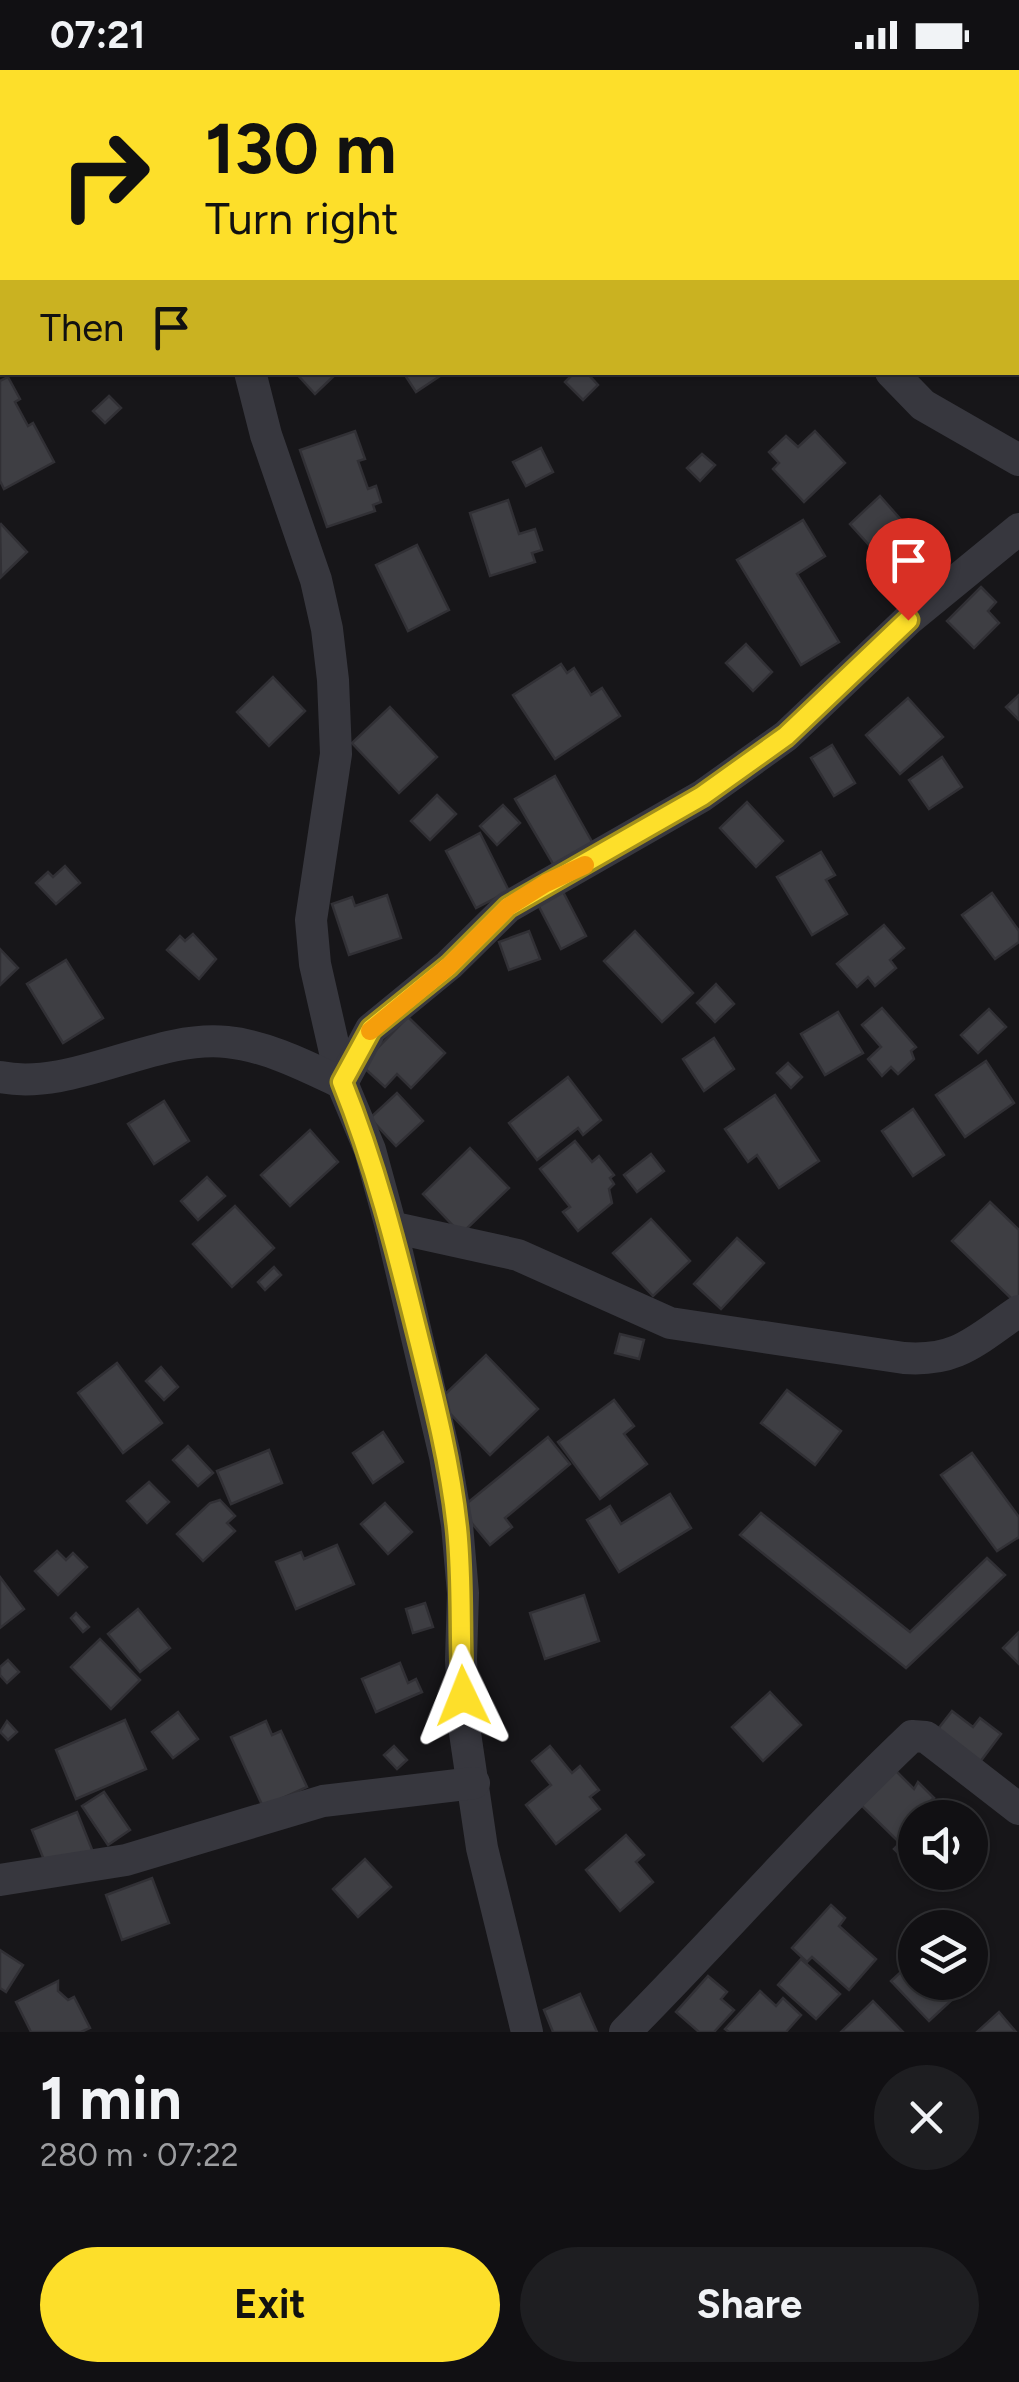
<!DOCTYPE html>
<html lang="en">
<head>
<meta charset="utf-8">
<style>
  :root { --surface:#111013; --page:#1e1e21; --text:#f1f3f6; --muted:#9c9da0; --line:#303033; --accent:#fddf2a }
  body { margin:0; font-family:Figtree,sans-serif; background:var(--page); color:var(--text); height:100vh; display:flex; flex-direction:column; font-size:38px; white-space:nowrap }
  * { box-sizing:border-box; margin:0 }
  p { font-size:32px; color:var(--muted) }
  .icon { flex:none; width:55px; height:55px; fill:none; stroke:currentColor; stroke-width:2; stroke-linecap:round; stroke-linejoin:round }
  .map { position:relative; height:1962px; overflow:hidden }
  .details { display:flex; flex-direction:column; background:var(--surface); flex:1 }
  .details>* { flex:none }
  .top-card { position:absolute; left:0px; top:0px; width:1020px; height:305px; box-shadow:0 2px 8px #0004,0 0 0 2px var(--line); background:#fddf2a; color:#111; overflow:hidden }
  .tools { position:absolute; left:898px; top:1730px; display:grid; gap:20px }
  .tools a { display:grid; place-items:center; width:90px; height:90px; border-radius:50%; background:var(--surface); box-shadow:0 2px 8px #0004,0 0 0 2px var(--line); font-size:50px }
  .pin { position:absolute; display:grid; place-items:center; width:85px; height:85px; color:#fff; margin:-102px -42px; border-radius:50% 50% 50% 0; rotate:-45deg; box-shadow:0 0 10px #0007 }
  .pin .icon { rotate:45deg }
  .me { position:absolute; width:110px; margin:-55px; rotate:358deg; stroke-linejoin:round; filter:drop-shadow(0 0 8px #0008) }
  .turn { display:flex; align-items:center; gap:35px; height:210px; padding:0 40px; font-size:45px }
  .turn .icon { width:130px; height:130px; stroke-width:2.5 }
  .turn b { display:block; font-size:70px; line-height:85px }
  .then { display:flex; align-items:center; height:95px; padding:0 40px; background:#0003; gap:20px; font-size:38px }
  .round { display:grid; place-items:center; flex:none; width:105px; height:105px; border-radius:52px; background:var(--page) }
  .overview { display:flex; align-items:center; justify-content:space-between; height:170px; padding:0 40px }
  h1 { font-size:60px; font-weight:700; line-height:75px }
  .action { display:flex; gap:20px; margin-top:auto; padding:20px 40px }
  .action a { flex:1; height:115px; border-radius:60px; background:var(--accent); color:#111; font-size:40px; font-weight:700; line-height:115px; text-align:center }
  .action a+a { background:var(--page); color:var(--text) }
  .status { display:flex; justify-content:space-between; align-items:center; height:70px; padding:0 50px; background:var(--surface); direction:ltr }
  .status svg { height:28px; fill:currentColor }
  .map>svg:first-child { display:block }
  .building { fill:#3e3e43; stroke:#313035; stroke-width:2.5 }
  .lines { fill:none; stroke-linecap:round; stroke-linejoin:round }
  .minor { stroke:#37373e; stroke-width:32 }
  .route-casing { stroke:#a4911b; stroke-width:25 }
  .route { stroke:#fddf2a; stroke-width:18 }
  .slow { stroke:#f59e0b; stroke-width:18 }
</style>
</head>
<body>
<div class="status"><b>07:21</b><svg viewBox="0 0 49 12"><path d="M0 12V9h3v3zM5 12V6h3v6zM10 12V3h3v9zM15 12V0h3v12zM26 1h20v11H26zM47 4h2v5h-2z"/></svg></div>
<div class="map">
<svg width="1019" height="1962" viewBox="0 0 1019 1962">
  <rect width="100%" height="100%" fill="#171619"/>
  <g class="building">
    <path d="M208,0H258L259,2H208Z"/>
    <path d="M295,302H338L315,324Z"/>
    <path d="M403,302H446L416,322Z"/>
    <path d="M575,302H586L598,315L583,330L565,312Z"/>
    <path d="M8,307L20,329L15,332L28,356L33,353L54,392L4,419L0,411V311Z"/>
    <path d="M109,326L121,338L105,353L93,341Z"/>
    <path d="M355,361L365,389L358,391L368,419L376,416L381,432L373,435L375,441L327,457L300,380Z"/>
    <path d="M815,361L845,393L804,432L773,399L779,393L769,382L786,366L798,377Z"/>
    <path d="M541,378L553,402L526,416L513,392Z"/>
    <path d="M702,384L715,395L700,411L687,398Z"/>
    <path d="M880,426L918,469L889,497L850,454Z"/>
    <path d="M508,430L519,464L535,459L542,480L532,483L535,492L490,506L470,443Z"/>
    <path d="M803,450L825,486L797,504L839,572L801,595L737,490Z"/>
    <path d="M1,454L27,482L1,507L0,455Z"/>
    <path d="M417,475L449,540L408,561L376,495Z"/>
    <path d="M981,517L996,532L988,541L999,553L974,578L947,551Z"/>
    <path d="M746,574L772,602L753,621L726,593Z"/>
    <path d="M561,594L567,603L574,598L591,625L602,618L620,646L555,689L513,625Z"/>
    <path d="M273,607L305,641L269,676L237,642Z"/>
    <path d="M1019,625V650L1006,637Z"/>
    <path d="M908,628L943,667L900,704L866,665Z"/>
    <path d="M390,637L437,687L399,723L352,673Z"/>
    <path d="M832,675L855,713L834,726L811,688Z"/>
    <path d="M942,687L962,717L929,739L909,710Z"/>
    <path d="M555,706L595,777L556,799L515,729Z"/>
    <path d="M437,725L456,744L430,770L411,751Z"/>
    <path d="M747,732L783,771L756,797L720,758Z"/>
    <path d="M503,735L520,753L497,775L480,756Z"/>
    <path d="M480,763L509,821L476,838L446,781Z"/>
    <path d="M821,782L835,805L826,810L847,844L812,865L777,807Z"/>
    <path d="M65,796L80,813L56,834L36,813L48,802L53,807Z"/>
    <path d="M560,816L586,866L561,879L535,829Z"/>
    <path d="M992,823L1019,861V872L995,889L962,845Z"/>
    <path d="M387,825L401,868L349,885L332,834L352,827L355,836Z"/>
    <path d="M884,855L904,878L890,890L896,898L875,916L868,907L857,917L837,894Z"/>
    <path d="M529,861L540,889L509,900L499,872Z"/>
    <path d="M635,861L693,923L662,952L604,891Z"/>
    <path d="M193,864L216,889L199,909L167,880L180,866L185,871Z"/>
    <path d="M0,879L18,898L0,915Z"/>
    <path d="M66,890L103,948L63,973L27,914Z"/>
    <path d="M716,914L734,934L715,952L697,933Z"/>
    <path d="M882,938L916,977L911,981L914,989L898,1004L891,997L882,1006L868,989L881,977L862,955Z"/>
    <path d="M989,939L1006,957L978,983L961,965Z"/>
    <path d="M838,942L863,983L825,1005L801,964Z"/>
    <path d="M408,947L445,983L411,1018L397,1004L385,1017L361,995Z"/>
    <path d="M714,968L734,999L704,1021L683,989Z"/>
    <path d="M986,991L1014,1033L965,1067L936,1025Z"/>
    <path d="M788,993L802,1007L791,1018L777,1003Z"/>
    <path d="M568,1007L601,1050L583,1065L578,1058L537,1090L509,1053Z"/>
    <path d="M397,1023L423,1051L396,1076L370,1048Z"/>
    <path d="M775,1025L819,1091L779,1118L757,1085L748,1092L725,1059Z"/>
    <path d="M164,1031L189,1071L154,1094L128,1054Z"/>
    <path d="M913,1039L944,1085L913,1106L882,1061Z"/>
    <path d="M310,1060L338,1092L290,1136L261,1105Z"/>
    <path d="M575,1071L592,1092L599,1086L614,1105L610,1108L614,1114L609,1119L612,1133L578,1161L563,1142L570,1137L540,1099Z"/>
    <path d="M470,1078L509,1118L461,1164L423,1124Z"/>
    <path d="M651,1084L664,1101L637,1122L624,1105Z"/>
    <path d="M207,1107L225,1126L198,1150L181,1131Z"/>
    <path d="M990,1132L1019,1160V1229L1016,1233L952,1171Z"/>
    <path d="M235,1136L274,1178L232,1217L193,1174Z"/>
    <path d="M651,1149L690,1191L653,1226L613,1183Z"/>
    <path d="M737,1168L764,1193L721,1239L694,1214Z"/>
    <path d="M274,1197L281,1205L265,1220L258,1212Z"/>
    <path d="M620,1264L644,1270L639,1289L615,1283Z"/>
    <path d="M486,1285L538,1339L490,1385L438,1331Z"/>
    <path d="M117,1293L162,1353L123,1383L78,1323Z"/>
    <path d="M161,1297L178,1317L164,1330L146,1311Z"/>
    <path d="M787,1320L841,1361L815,1395L761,1353Z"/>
    <path d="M614,1330L634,1356L624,1364L647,1394L600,1429L558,1372Z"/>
    <path d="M383,1362L403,1392L373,1413L353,1383Z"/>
    <path d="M548,1367L570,1394L505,1448L512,1457L490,1475L460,1439Z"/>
    <path d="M188,1376L213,1403L198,1416L173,1390Z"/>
    <path d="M269,1380L282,1413L231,1434L217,1401Z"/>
    <path d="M972,1383L1019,1447V1467L997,1481L941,1405Z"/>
    <path d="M149,1412L169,1432L147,1453L127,1431Z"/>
    <path d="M670,1424L691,1458L619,1502L587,1450L610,1436L621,1454Z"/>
    <path d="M220,1430L235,1446L227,1453L235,1461L203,1491L177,1464L210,1433Z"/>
    <path d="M385,1433L412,1462L388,1484L361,1454Z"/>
    <path d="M761,1443L910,1562L987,1488L1005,1505L906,1598L740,1465Z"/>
    <path d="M337,1475L354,1514L296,1539L276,1492L301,1482L304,1489Z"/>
    <path d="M57,1481L66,1490L73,1483L87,1497L58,1525L35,1501Z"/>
    <path d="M0,1507L24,1539L0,1558Z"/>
    <path d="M584,1525L599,1571L545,1589L530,1543Z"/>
    <path d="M425,1533L433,1557L413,1563L406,1539Z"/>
    <path d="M138,1539L170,1578L140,1602L108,1564Z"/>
    <path d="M76,1543L89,1557L83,1562L71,1548Z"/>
    <path d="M1019,1562V1594L1003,1578Z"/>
    <path d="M100,1569L140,1610L111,1639L71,1597Z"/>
    <path d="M8,1590L19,1602L7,1613L0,1605V1597Z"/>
    <path d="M400,1593L408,1613L416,1609L422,1622L376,1642L362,1609Z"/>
    <path d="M770,1622L801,1655L763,1691L732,1657Z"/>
    <path d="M952,1641L973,1657L980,1648L1001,1664L977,1696L934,1664Z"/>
    <path d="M178,1642L198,1669L173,1688L152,1662Z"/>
    <path d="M125,1650L146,1699L76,1729L56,1680Z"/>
    <path d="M7,1651L17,1662L8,1670L0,1662Z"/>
    <path d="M266,1651L272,1665L281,1661L307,1717L263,1737L231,1667Z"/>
    <path d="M394,1676L407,1690L397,1699L384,1685Z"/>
    <path d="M550,1676L572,1703L580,1696L599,1720L590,1727L600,1739L556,1774L526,1735L551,1715L532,1691Z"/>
    <path d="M894,1699L914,1719L918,1712L934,1728L929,1732L939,1742L933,1748H915V1799L894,1779L900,1773L860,1734Z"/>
    <path d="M104,1722L130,1760L108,1775L82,1736Z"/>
    <path d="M77,1742L93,1782L48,1800L32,1760Z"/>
    <path d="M626,1765L644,1785L636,1792L653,1812L620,1841L586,1800Z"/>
    <path d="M365,1789L391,1817L358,1847L333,1819Z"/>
    <path d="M152,1808L169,1853L122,1870L106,1825Z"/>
    <path d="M831,1835L845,1848L839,1856L876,1889L849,1920L812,1887L807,1892L792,1878Z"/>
    <path d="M0,1880L23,1895L6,1922L0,1918Z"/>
    <path d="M801,1889L840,1924L816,1949L778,1915Z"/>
    <path d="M915,1889V1912H941L955,1927L929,1951L891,1911Z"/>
    <path d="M708,1906L727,1922L721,1929L734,1940L714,1962H699L676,1942Z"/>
    <path d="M58,1911V1921L68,1930L74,1927L90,1958L81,1962H31L16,1932Z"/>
    <path d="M760,1921L776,1936L783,1928L801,1945L786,1962H729L725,1959Z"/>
    <path d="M580,1924L597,1962H553L544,1940Z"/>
    <path d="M873,1931L903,1962H841Z"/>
    <path d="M999,1942L1016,1962H977Z"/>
  </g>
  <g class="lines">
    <g class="minor">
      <path d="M178,0L179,2"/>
      <path d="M604,0L606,2"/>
      <path d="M0,195L2,194"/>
      <path d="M250,302L266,365L316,510L327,559L333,610L336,684L311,850L315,894L342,1013L370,1080L391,1157L445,1386L457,1455L463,1523L461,1590L465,1663L482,1778L527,1962"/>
      <path d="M891,302L923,335L1019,390"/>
      <path d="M0,1007C72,1022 155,964 227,972C267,976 306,996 342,1013L371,959L449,895L508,837L702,726L786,666L908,550L1019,459"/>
      <path d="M391,1157L518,1185L670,1253L904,1288C958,1292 976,1270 1019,1241"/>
      <path d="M0,1810L126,1790L323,1731L474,1713"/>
      <path d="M625,1962C722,1864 812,1761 912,1666L926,1667L1019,1739"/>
    </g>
  </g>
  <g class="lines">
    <g class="route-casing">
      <path id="route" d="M463,1626C459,1570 463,1515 457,1458C450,1392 433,1326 417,1262C396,1177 375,1094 342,1012L371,959L449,896L508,837L702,726L786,666L908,550"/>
    </g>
    <use href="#route" class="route"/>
    <path class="slow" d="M370,961L449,896L508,837L546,813L585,795"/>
  </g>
</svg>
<div class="tools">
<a><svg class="icon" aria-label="sound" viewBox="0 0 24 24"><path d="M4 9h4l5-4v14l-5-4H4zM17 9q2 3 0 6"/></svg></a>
<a><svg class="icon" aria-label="layers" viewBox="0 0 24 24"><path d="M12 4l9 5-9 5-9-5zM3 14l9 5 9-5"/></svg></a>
</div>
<div class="pin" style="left:908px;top:550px;background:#d93025"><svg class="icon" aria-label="arrive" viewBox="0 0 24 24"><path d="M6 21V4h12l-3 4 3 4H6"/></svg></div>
<svg class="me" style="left:463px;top:1626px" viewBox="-20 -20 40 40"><path d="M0-17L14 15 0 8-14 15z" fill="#fddf2a" stroke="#fff" stroke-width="4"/></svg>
<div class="top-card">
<div class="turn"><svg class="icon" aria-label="right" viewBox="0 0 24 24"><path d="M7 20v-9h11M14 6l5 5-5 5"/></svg><div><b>130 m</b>Turn right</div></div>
<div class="then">Then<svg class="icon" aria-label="arrive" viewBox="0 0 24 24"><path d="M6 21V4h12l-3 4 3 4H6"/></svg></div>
</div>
</div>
<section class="details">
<div class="overview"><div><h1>1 min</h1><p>280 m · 07:22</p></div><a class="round"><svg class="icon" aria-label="close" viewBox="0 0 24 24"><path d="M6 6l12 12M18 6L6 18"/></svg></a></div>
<div class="action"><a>Exit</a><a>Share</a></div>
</section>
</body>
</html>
